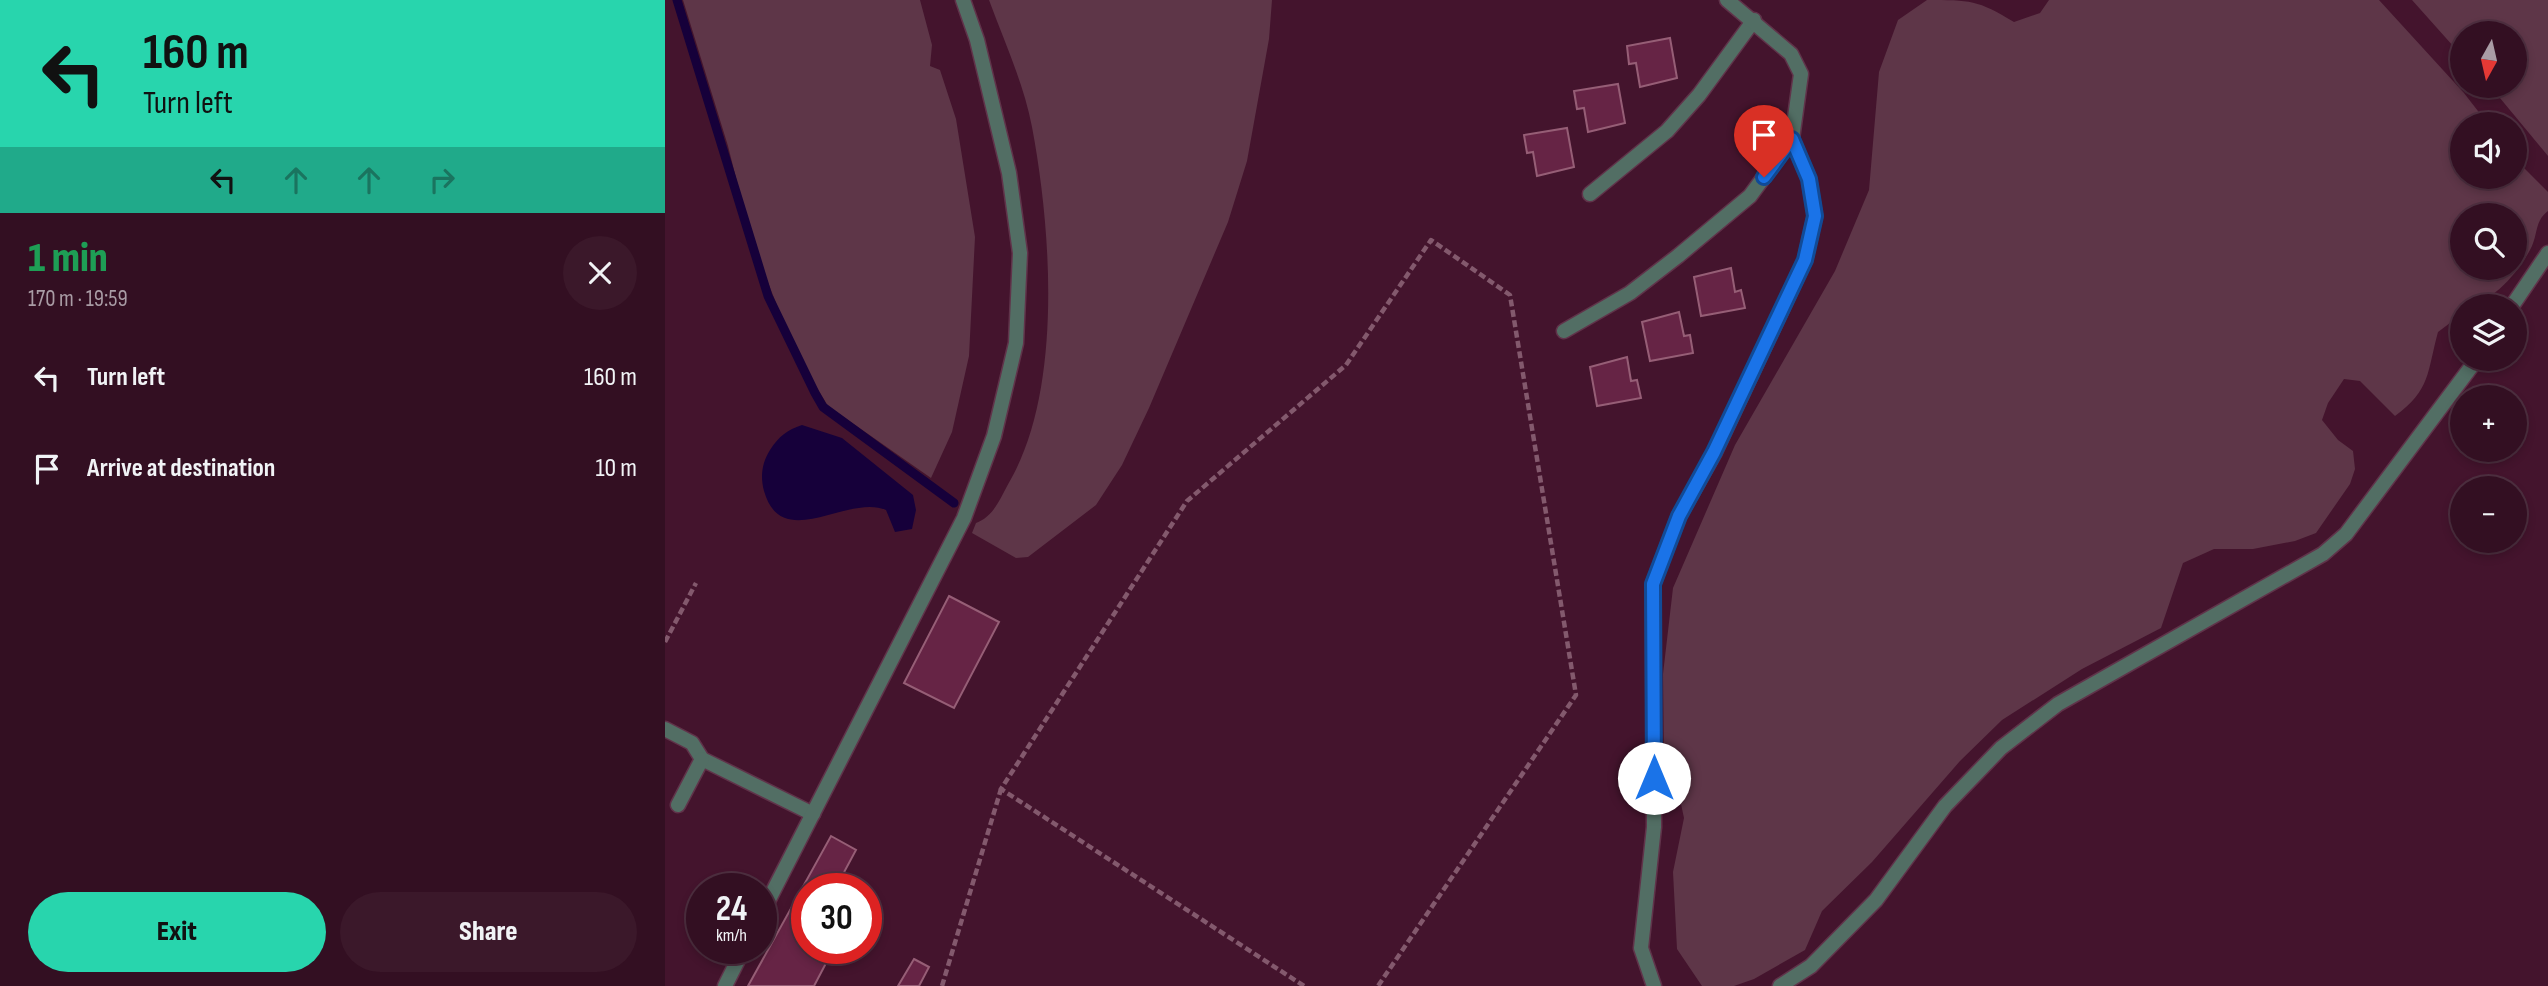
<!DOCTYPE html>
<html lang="en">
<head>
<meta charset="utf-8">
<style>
  :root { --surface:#330f22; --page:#3b182a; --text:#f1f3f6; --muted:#a99ca5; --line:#4e2f40; --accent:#28d5ad }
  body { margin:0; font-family:"Sofia Sans Condensed",sans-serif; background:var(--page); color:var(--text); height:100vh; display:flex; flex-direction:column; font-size:26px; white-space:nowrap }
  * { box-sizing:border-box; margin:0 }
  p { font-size:23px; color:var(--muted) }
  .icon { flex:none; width:38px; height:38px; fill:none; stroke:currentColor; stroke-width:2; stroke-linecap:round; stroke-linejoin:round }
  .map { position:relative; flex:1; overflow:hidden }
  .details { display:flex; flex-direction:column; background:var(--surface); width:665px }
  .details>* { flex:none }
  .guide { background:#28d5ad; color:#111; overflow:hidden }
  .needle { width:46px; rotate:188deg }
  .fabs { position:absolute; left:1785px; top:21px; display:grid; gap:14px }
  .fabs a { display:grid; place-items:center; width:77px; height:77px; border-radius:50%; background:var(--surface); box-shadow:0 4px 10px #0003,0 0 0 2px var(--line); font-size:35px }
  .speed { position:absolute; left:21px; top:873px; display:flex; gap:14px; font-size:35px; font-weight:700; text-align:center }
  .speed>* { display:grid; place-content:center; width:91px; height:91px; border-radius:50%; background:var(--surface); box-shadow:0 4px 10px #0003,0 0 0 2px var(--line); line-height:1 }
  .speed small { font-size:18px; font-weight:400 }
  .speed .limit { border:10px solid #d22; background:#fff; color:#111 }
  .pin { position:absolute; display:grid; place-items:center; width:60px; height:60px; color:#fff; margin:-72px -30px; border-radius:50% 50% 50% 0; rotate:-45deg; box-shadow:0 0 7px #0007 }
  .pin .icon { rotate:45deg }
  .me { position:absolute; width:77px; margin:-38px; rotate:0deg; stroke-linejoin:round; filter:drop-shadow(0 0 5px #0008) }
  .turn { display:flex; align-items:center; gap:24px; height:147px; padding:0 28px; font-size:32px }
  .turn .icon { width:91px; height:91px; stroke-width:2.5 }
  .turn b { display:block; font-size:49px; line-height:60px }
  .lanes { display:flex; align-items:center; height:66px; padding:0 28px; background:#0003; justify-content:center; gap:35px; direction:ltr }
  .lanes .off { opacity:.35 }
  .round { display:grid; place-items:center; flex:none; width:74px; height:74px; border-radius:37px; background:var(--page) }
  .headline { display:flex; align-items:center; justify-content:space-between; height:119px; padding:0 28px }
  h1 { font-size:42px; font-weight:800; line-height:52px; color:#1e9e55 }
  .primary-button { display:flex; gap:14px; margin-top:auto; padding:14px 28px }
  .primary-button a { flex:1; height:80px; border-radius:42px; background:var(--accent); color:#111; font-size:28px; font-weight:800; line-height:80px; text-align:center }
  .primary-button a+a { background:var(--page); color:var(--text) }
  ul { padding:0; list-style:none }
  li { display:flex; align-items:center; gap:21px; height:91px; padding:0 28px }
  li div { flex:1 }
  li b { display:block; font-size:26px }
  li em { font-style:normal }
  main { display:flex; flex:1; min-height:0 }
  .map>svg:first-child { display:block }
  .green { fill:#5e3648; fill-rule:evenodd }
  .water { fill:#16003a }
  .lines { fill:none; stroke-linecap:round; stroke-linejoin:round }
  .stream { stroke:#16003a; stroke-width:9 }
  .building { fill:#662445; stroke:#965e76; stroke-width:2 }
  .service-casing { stroke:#60334a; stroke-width:17 }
  .minor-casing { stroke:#60334a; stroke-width:17 }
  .path { stroke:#83596d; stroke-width:4.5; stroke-dasharray:7 3.5; stroke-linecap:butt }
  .service { stroke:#526e64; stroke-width:14 }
  .minor { stroke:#526e64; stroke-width:14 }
  .route-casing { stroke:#114b97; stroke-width:18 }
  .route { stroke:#1a73e8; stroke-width:12 }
</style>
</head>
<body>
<main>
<section class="details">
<div class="guide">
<div class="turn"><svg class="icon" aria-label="left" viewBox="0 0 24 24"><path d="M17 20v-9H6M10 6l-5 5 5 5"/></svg><div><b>160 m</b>Turn left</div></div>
<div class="lanes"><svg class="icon" aria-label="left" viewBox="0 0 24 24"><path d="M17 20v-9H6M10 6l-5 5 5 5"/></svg><svg class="icon off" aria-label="ahead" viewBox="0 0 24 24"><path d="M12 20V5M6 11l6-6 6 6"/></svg><svg class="icon off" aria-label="ahead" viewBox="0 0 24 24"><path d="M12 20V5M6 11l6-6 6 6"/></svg><svg class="icon off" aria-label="right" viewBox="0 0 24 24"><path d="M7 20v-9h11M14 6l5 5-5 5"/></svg></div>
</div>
<div class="headline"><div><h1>1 min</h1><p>170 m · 19:59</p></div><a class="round"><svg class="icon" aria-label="close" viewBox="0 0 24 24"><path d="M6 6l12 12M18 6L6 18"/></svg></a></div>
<ul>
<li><svg class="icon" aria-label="left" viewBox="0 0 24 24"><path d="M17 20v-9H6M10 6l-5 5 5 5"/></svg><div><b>Turn left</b></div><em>160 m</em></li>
<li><svg class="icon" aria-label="arrive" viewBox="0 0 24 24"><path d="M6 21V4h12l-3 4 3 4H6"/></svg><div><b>Arrive at destination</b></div><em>10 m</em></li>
</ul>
<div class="primary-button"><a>Exit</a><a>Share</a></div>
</section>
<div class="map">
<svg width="1883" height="986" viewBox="0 0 1883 986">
  <rect width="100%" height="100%" fill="#44142d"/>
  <g class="green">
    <path d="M18,0H255L267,45L265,66L275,70L291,119L310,237L304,356L287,432L266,478L163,406L146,378L117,318L87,242L63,146Z"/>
    <path d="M324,0H607L604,39L582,161L563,222L484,408L457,465L431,505L363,557L351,558L307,533L311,523C330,516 336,496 346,479C398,386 386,228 367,127C359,84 339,41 324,0Z"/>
    <path d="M1262,0C1305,0 1313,0 1349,22L1375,13L1384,0H1714L1799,93L1823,124H1797V177H1850V159L1883,192V211C1870,221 1873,232 1867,246C1855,271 1826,306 1797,306V314L1773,332C1762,372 1766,390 1730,416L1695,381L1679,379L1663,403L1657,420L1673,440L1688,451L1690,469L1685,484L1651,533L1630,541L1588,549H1549L1518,563L1496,628L1417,669L1337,720L1295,761L1207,862L1157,911L1140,950L1089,979L1069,986H1037L1012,949L1008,872L1019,818L1013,790L999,762L998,674L1008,588L1070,445L1170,271L1204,190L1214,72L1233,20ZM1797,215H1850V268H1797Z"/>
    <path d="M1747,0H1883V156L1825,86H1850V33H1797V56Z"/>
  </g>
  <path class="water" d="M137,425L177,438L248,495L251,510L247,529L230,532L221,510C183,493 117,554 99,491C95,476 97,463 105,450C114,436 122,430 137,425Z"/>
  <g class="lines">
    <path class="stream" d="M12,0L103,296L150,393L158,407L289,503"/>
  </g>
  <g class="building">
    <path d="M1005,38L1012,78L975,87L971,63L964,64L962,46Z"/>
    <path d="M953,84L960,123L923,132L919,108L912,109L909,91Z"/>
    <path d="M902,128L909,167L872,176L868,152L862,153L859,135Z"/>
    <path d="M1066,268L1070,292L1076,290L1080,308L1036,316L1029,277Z"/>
    <path d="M1014,312L1019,336L1025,335L1028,353L985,361L977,322Z"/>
    <path d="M962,357L966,381L972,380L976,398L932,406L925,367Z"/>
    <path d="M284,596L334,622L289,708L239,683Z"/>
    <path d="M166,836L191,850L170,889H142V948H169L149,986H83Z"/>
    <path d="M249,959L264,967L254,986H233Z"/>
  </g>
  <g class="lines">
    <g class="service-casing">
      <g id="service">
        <path d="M925,194L1002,131L1034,95L1089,20"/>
        <path d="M899,331L965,293L1013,256L1085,196L1127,139"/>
        <path d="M0,729L27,743L37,759L148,814"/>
        <path d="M13,805L37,759"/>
      </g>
    </g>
    <g class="minor-casing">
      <g id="minor">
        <path d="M1847,306L1883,253"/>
        <path d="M96,915L299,518L329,436L351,343L355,253L344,173L312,40L298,0"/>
        <path d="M60,986L79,948"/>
        <path d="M989,986L976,948L989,827L988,584L1014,516L1050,452L1140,260L1150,216L1144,179L1127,139L1136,74L1126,54L1062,0"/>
        <path d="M1115,986L1146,966L1211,900L1280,806L1336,748L1393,704L1658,554L1681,534L1812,359"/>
      </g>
    </g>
    <g class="path">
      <path d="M0,642L31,583"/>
      <path d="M277,986L336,789"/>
      <path d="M639,986L336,789L522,501L681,365L766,240L845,295L911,695L713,986"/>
    </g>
    <use href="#service" class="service"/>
    <use href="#minor" class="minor"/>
  </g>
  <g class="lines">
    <g class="route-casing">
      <path id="route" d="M989,778L988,584L1014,516L1049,452L1140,260L1150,216L1144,179L1127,139L1099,177"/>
    </g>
    <use href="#route" class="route"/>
  </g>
</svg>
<div class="fabs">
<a><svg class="needle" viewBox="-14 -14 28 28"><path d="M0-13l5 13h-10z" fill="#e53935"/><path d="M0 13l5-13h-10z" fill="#a99ca5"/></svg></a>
<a><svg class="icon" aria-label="sound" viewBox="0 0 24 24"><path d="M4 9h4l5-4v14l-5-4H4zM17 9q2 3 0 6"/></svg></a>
<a><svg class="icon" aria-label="search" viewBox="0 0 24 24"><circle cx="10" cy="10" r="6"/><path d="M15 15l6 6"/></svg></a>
<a><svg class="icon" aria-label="layers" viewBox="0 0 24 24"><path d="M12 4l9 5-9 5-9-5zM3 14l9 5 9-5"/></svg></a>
<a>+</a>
<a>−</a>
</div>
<div class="speed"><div>24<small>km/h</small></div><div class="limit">30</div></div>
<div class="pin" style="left:1099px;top:177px;background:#d93025"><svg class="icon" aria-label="arrive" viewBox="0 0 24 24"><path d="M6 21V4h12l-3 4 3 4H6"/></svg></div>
<svg class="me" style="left:989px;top:778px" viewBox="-20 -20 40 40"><circle r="19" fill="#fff"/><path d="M0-13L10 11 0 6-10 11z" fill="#1a73e8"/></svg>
</div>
</main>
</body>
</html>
